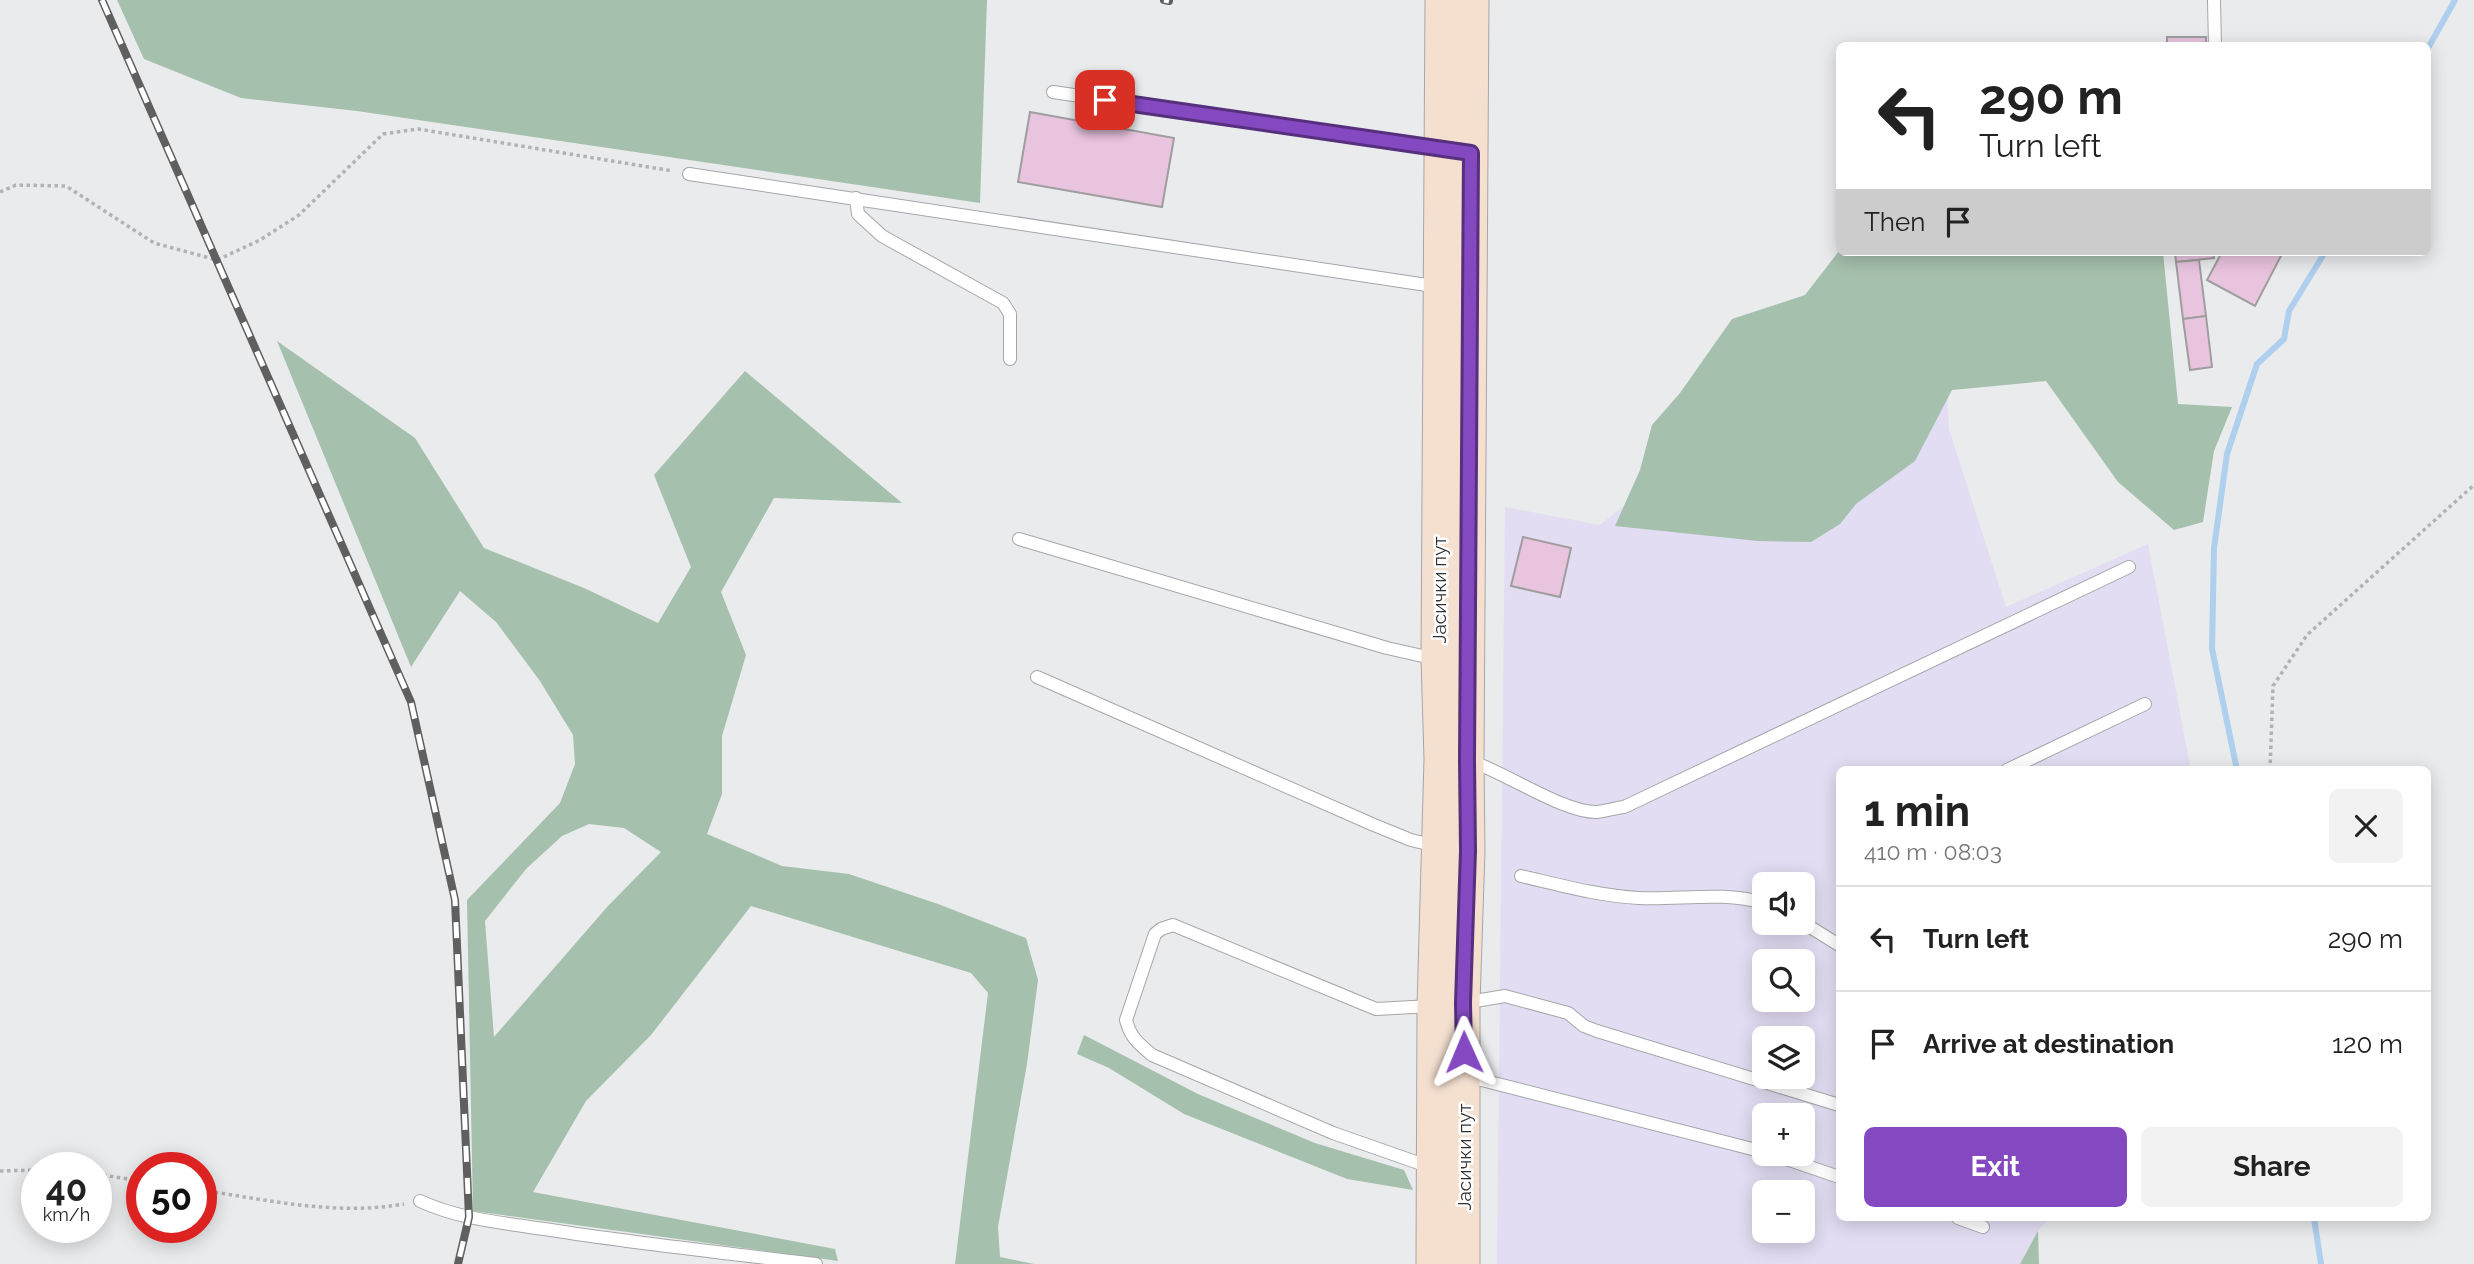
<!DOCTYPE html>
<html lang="en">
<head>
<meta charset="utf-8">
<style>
  :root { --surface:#fff; --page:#f2f2f2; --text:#222; --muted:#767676; --line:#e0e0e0; --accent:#8449c0 }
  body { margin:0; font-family:Raleway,sans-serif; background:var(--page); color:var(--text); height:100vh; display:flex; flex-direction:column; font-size:26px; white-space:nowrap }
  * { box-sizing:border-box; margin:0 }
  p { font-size:23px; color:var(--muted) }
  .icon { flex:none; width:38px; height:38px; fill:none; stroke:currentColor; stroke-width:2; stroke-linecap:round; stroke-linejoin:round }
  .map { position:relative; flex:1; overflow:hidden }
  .drawer { position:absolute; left:1836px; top:766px; width:595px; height:455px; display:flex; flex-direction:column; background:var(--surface); border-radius:10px; box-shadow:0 4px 18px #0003 }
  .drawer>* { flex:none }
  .top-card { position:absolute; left:1836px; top:42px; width:595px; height:214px; border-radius:10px; box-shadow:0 4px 18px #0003; background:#fff; color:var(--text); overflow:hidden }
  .tools { position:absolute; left:1752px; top:872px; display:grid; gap:14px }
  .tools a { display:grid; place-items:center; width:63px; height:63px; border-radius:10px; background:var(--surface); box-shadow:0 4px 18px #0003; font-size:35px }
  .speed { position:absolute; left:21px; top:1152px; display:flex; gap:14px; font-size:35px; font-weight:700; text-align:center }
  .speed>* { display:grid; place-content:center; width:91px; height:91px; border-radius:50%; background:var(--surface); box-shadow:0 4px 18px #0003; line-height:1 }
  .speed small { font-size:18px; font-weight:400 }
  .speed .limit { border:10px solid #d22; background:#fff; color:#111 }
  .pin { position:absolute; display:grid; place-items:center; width:60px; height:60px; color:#fff; margin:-30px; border-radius:14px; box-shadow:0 4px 10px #0006 }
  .me { position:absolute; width:77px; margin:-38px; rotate:359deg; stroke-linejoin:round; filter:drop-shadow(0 0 5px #0008) }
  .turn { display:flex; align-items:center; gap:24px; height:147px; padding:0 28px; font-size:32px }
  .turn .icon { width:91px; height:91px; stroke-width:2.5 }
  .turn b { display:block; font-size:49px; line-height:60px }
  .then { display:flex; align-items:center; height:66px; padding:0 28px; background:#0003; gap:14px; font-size:26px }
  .round { display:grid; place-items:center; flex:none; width:74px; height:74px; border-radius:10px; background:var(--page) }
  .summary { display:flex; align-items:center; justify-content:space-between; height:119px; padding:0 28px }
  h1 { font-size:42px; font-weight:700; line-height:52px }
  .button { display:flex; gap:14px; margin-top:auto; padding:14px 28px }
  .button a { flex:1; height:80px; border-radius:10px; background:var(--accent); color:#fff; font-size:28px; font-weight:700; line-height:80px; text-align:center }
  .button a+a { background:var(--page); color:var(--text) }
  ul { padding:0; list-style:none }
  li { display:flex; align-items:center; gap:21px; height:105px; padding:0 28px; border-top:2px solid var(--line) }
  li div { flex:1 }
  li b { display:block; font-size:26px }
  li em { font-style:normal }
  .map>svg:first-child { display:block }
  .industrial { fill:#e3ddf3; fill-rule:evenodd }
  .green { fill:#a5c0ad; fill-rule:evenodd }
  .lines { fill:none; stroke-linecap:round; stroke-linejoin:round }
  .stream { stroke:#aecfed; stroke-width:6 }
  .building { fill:#e9c4df; stroke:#9f9d9e; stroke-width:2 }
  .lane-casing { stroke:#a5a6a9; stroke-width:14 }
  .secondary-casing { stroke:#a5a6a9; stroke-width:35 }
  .path { stroke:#b1b2b3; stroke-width:3.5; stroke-dasharray:3.5 3.5; stroke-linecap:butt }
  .lane { stroke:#fff; stroke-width:12 }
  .secondary { stroke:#f5e0d0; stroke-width:33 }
  .rail-casing { stroke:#5f5f60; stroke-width:8 }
  .rail { stroke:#fff; stroke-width:5; stroke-dasharray:16; stroke-linecap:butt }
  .route-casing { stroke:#562f7d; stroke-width:18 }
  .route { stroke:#8449c0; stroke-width:12 }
  .labels { text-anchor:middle; stroke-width:5; stroke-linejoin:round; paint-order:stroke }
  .street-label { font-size:19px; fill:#2f2f30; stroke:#fff }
</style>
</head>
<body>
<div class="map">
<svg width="2474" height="1264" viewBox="0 0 2474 1264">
  <rect width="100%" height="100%" fill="#eaebed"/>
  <path class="industrial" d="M1943,314L1949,429L2006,607L2148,544L2191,770H1839V1218H2049L2038,1231L2020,1264H1497L1505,507L1600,525L1718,429ZM1764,884H1802V922H1764ZM1764,961H1802V999H1764ZM1764,1038H1802V1076H1764ZM1764,1115H1802V1153H1764ZM1764,1192H1802V1230H1764Z"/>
  <g class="green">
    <path d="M117,0H987L980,203L357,111L241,98L144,59Z"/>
    <path d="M1839,251L2163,252L2178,404L2232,407L2214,451L2203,522L2174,530L2118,482L2046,381L1952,390L1915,461L1856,504L1840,524L1811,542L1758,541L1615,526L1640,470L1652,425L1680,393L1732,319L1805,295Z"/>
    <path d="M277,341L415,438L484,548L584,588L658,623L691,567L654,475L745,371L902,503L774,498L721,592L746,655L722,736V794L707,834L782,866L849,874L938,904L1026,938L1038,980L1027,1064L998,1227L1000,1257L1034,1264H955L988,993L971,973L751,906L651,1035L586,1101L533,1192L835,1249L838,1261L473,1211L467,900L560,803L575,764L573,735L540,681L496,622L460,591L411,667ZM589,824L624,828L661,852L608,906L494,1037L485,921L526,869L562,836Z"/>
    <path d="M1084,1035L1198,1094L1315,1143L1404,1170L1413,1190L1347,1179L1184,1114L1109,1068L1077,1054Z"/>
    <path d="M2038,1231L2039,1264H2020Z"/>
  </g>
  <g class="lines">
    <g class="stream">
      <path d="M2427,50L2455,0"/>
      <path d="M2237,770L2212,649L2214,548L2227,454L2257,364L2284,339L2289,311L2325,252"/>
      <path d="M2314,1218L2321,1264"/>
    </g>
  </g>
  <g class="building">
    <rect x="2167" y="37" width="39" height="9"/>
    <path d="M1030,112L1174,138L1162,207L1018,182Z"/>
    <path d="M2175,252H2213L2214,258L2176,262Z"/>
    <path d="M2222,252H2283L2255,306L2207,280Z"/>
    <path d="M2199,260L2206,316L2183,319L2176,262Z"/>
    <path d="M2206,316L2212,367L2190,370L2183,319Z"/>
    <path d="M1523,537L1571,548L1560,597L1511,586Z"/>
  </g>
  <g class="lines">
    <g class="lane-casing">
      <g id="lane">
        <path d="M2214,0L2215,46"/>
        <path d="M1053,92L1441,149"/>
        <path d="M689,174L1440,287"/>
        <path d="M856,198L858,214L882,236L1003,303L1010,314V359"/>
        <path d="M1019,539L1387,648L1436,659"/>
        <path d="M1037,677L1374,825L1411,840L1436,846"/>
        <path d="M1470,761C1505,772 1564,813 1597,812C1606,811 1615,808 1624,807L2129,567"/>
        <path d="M2007,770L2145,704"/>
        <path d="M1521,876C1560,885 1599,896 1639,898C1681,900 1722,891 1764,903"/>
        <path d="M1802,922L1839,945"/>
        <path d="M1463,1003L1505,996L1568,1013L1584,1026L1597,1031L1839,1105"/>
        <path d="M1466,1076L1764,1152"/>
        <path d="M1769,1153L1839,1177"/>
        <path d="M1430,1167L1333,1133L1152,1055C1139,1044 1130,1037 1126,1020L1155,934L1161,929L1173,925L1376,1009L1431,1006"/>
        <path d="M420,1201C461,1220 506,1223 551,1230C639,1244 728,1253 816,1264"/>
        <path d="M1958,1218L1983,1227"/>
      </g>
    </g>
    <g class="secondary-casing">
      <g id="secondary">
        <path d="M1433,1264L1434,1006L1441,759L1438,659L1442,0"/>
        <path d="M1463,1264V1003L1468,851L1467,760L1472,0"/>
      </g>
    </g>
    <g class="path">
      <path d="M0,192L16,185L66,186L154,243L217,260L260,240L299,215L383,134L418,129L673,171"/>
      <path d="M2270,770L2273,686L2307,635L2474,485"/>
      <path d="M0,1171L37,1170"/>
      <path d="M96,1174L142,1181"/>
      <path d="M201,1190C268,1200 336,1216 404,1204"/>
    </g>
    <use href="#lane" class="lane"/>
    <use href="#secondary" class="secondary"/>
    <g class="rail-casing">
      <g id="rail">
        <path d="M102,0L411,702L455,900L469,1217L458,1264"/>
        <path d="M1164,0L1169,1"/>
      </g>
    </g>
    <use href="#rail" class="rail"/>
  </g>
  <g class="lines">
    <g class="route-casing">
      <path id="route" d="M1105,100L1471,153L1467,760L1468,851L1463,1003L1464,1052"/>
    </g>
    <use href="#route" class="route"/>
  </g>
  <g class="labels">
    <g class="street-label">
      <text transform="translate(1439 590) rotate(-90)" y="7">Јасички пут</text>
      <text transform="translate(1464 1157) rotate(-90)" y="7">Јасички пут</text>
    </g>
  </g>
</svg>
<div class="tools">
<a><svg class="icon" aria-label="sound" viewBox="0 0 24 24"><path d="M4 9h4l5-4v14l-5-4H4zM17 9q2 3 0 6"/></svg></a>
<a><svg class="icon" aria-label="search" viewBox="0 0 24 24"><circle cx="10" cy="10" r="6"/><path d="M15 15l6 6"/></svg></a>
<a><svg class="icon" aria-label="layers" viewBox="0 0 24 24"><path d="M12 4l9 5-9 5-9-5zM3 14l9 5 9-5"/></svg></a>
<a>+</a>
<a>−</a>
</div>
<div class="speed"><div>40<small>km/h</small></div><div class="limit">50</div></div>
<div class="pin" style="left:1105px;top:100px;background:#d93025"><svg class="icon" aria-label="arrive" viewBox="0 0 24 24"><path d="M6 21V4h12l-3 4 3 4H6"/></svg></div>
<svg class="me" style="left:1464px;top:1052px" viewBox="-20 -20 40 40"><path d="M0-17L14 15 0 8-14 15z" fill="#8449c0" stroke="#fff" stroke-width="4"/></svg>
<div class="top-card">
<div class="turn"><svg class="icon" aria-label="left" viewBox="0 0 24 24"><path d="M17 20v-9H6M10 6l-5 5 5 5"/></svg><div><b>290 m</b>Turn left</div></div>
<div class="then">Then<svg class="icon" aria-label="arrive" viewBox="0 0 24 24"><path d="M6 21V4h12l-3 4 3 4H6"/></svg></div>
</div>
<section class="drawer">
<div class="summary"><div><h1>1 min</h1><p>410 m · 08:03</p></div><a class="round"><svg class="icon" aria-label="close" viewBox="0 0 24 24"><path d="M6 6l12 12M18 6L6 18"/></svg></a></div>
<ul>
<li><svg class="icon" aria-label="left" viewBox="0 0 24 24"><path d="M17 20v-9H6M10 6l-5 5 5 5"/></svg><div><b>Turn left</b></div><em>290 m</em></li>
<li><svg class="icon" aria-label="arrive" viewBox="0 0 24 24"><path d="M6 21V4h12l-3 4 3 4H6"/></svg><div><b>Arrive at destination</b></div><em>120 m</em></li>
</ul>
<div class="button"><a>Exit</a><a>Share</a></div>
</section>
</div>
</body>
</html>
